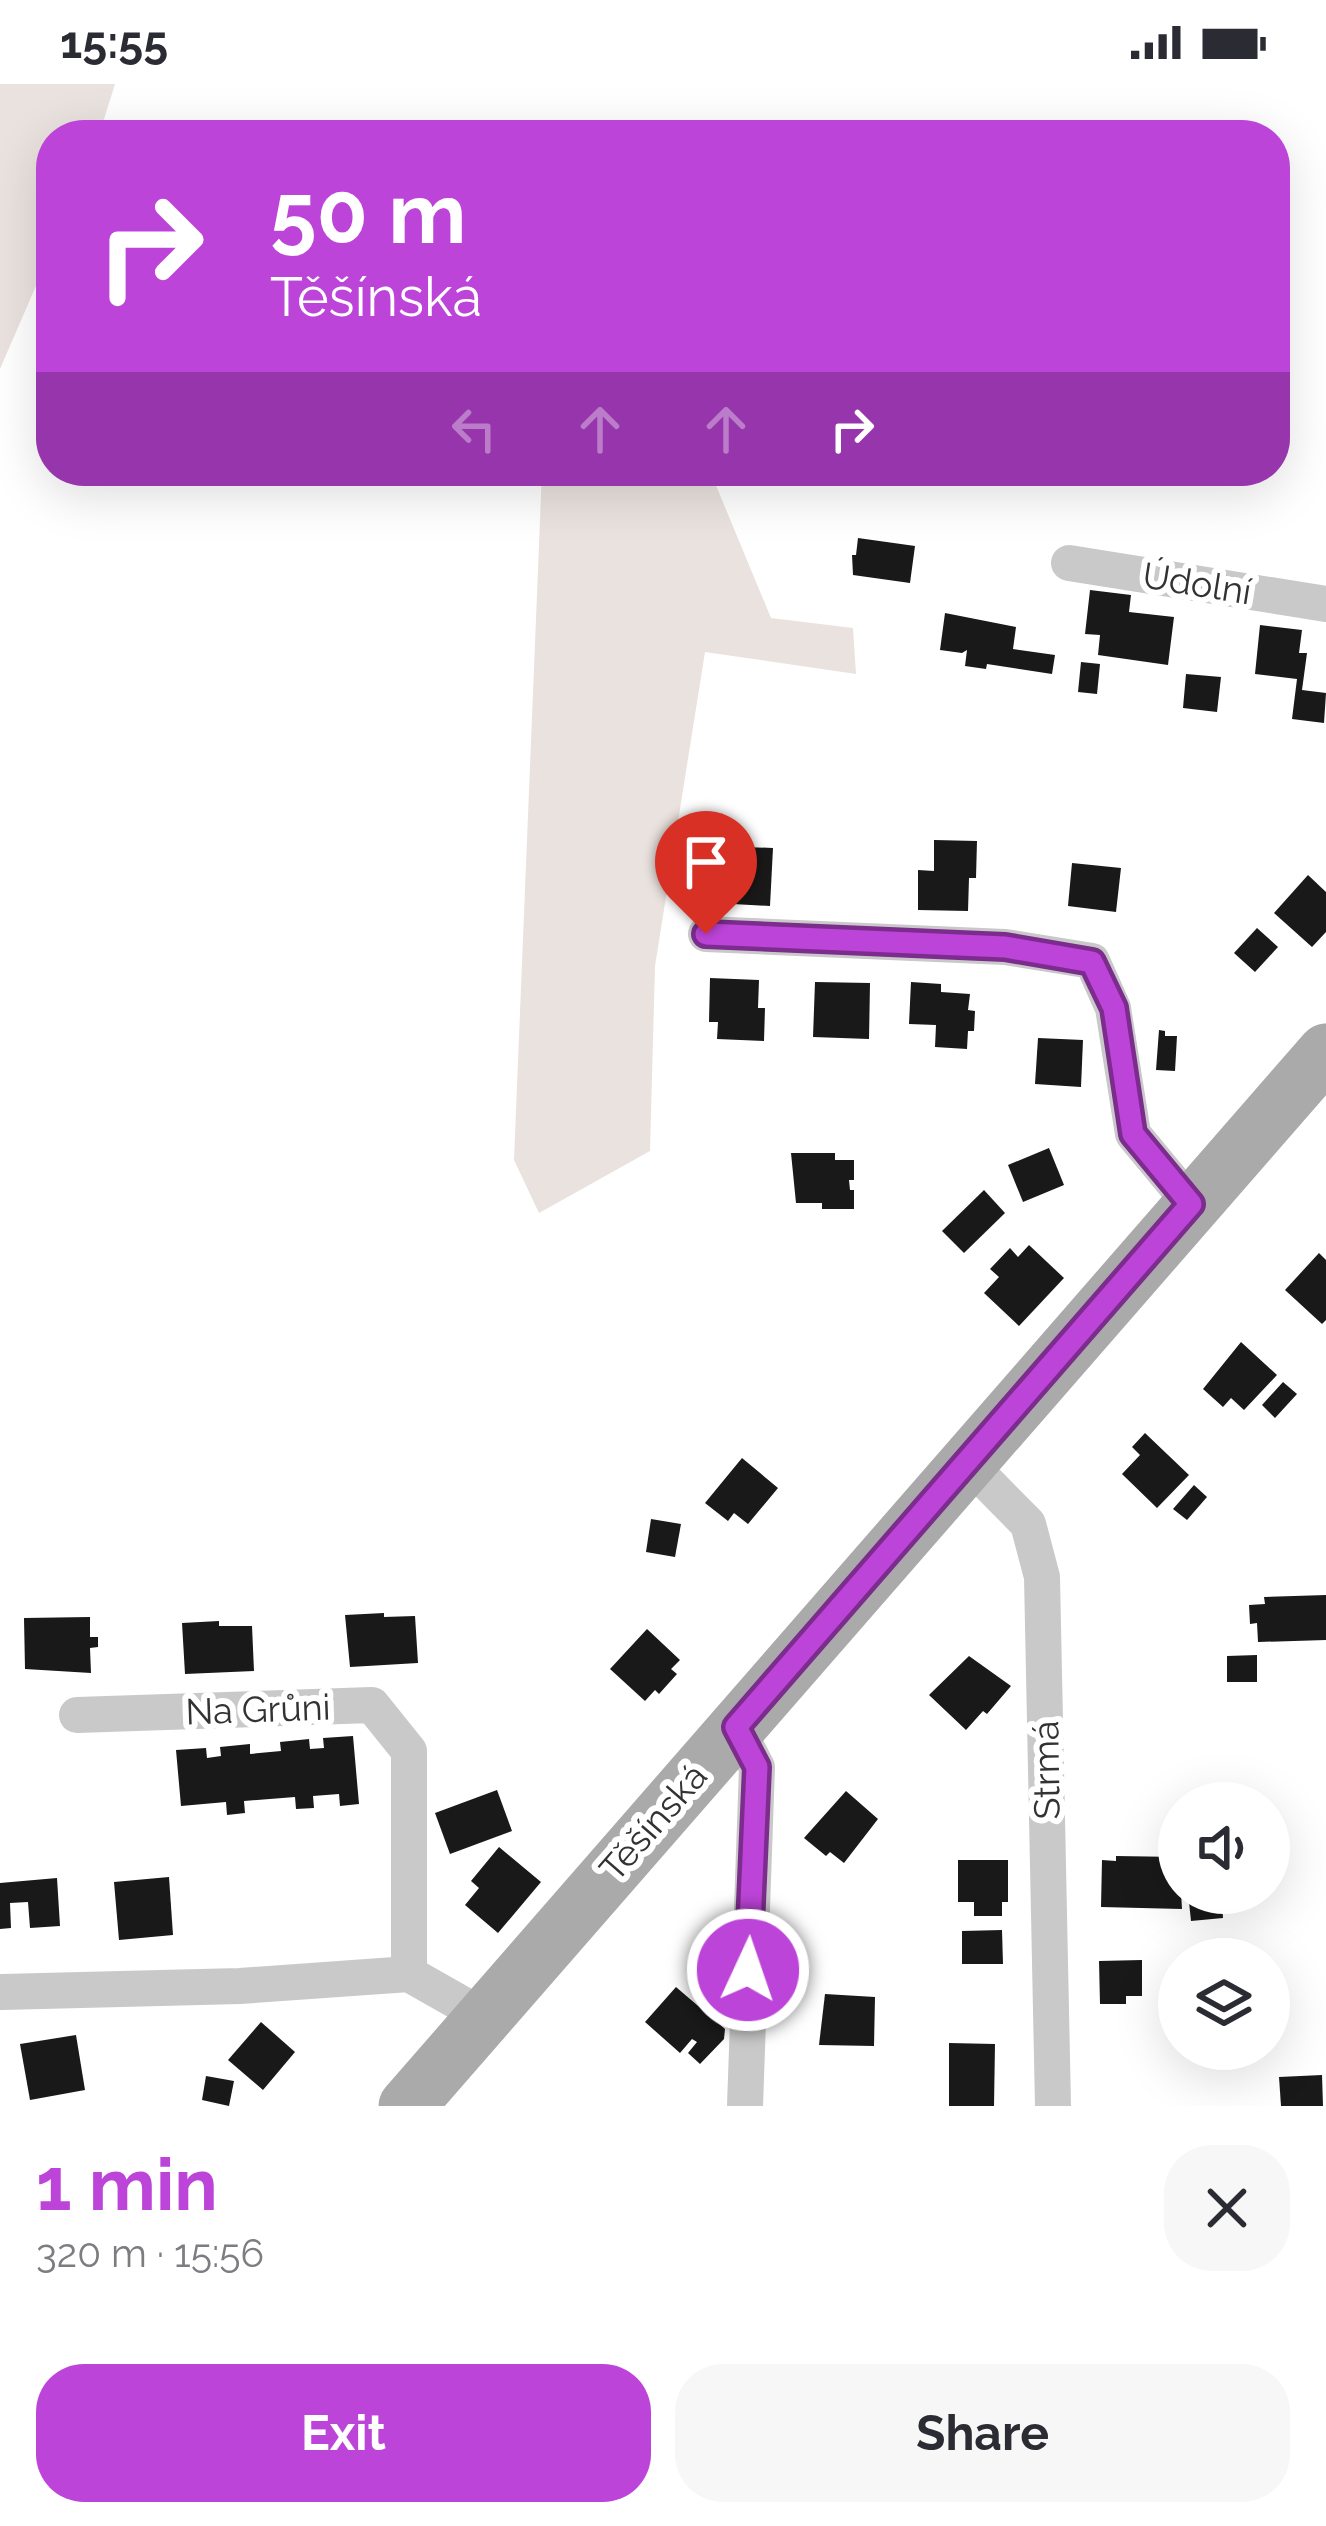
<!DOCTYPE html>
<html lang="en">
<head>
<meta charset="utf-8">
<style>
  :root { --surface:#fff; --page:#f7f7f7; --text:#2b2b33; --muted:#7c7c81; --accent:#bd44d8 }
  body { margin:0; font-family:Raleway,sans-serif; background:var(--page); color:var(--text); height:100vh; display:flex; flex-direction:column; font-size:45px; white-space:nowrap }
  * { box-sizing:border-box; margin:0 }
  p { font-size:39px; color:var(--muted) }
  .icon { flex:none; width:66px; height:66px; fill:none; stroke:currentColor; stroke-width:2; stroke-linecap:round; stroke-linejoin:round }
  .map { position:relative; height:2022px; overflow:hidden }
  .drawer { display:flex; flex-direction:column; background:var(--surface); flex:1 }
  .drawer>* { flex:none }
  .banner { position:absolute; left:36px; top:36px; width:1254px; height:366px; border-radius:48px; box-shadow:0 12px 48px #0002; background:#bd44d8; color:#fff; overflow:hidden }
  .buttons { position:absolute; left:1158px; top:1698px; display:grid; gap:24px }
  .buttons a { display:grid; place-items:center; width:132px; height:132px; border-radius:50%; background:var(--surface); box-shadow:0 12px 48px #0002; font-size:60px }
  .pin { position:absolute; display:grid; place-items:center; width:102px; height:102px; color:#fff; margin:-123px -51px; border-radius:50% 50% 50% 0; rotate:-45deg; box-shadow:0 0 12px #0007 }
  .pin .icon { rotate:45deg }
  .me { position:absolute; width:132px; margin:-66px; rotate:3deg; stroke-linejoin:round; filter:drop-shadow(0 0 9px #0008) }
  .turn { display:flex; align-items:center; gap:42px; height:252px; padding:0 36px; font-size:54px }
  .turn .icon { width:156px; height:156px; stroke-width:2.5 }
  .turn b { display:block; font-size:84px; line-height:102px }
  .lanes { display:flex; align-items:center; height:114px; padding:0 36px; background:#0003; justify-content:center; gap:60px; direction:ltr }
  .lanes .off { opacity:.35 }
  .round { display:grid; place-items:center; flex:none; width:126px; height:126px; border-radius:48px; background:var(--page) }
  .summary { display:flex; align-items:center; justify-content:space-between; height:204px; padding:0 36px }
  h1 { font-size:72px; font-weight:700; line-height:90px; color:var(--accent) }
  .cta { display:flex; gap:24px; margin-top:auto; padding:24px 36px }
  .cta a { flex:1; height:138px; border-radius:48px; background:var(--accent); color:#fff; font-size:48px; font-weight:700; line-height:138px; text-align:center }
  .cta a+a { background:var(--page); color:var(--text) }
  .status { display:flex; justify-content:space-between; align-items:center; height:84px; padding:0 60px; background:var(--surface); direction:ltr }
  .status svg { height:33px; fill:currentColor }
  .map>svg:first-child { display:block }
  .green { fill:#eae2de }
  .building { fill:#191919 }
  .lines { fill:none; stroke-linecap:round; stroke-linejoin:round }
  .minor { stroke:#c9c9c9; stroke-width:36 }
  .primary { stroke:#aaa; stroke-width:57 }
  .route-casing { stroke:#7b2c8c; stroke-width:30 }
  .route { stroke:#bd44d8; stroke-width:21 }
  .labels { text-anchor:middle; stroke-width:12; stroke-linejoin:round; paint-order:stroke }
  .street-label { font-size:36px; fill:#323232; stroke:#fff }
</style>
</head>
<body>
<div class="status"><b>15:55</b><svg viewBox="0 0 49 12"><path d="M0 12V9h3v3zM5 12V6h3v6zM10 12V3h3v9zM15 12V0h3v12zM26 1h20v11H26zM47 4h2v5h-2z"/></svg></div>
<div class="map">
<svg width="1326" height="2022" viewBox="0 0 1326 2022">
  <rect width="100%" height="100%" fill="#fff"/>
  <g class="green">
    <path d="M0,0H115L99,51H51V167L0,285Z"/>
    <path d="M542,387H710L771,534L853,544L856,590L705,568L655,882L650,1067L539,1129L514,1076Z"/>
  </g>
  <g class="building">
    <path d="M858,454L915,462L910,499L853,491L852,471H856Z"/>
    <path d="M1090,506L1131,511L1129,528L1174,533L1168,581L1098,571L1100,551L1085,550Z"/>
    <path d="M945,529L1016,543L1013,565L1055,571L1052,590L987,580L986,585L965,582L967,566L962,569L940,566Z"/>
    <path d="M1260,541L1302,546L1299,569H1307L1302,606L1326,609L1324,639L1292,635L1297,595L1255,590Z"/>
    <path d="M1081,578L1100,580L1097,610L1078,608Z"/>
    <path d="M1186,590L1221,593L1217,628L1183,624Z"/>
    <path d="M934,756L977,757L976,794H969L968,827L918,826V786L934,787Z"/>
    <path d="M718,762L773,764L770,822L715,819Z"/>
    <path d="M1072,779L1121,784L1116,828L1068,822Z"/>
    <path d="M1308,791L1326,808V848L1312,863L1274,829Z"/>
    <path d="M1257,844L1278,863L1255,888L1234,869Z"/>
    <path d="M710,894L759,896L758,924H765L764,957L717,955L718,938H709Z"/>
    <path d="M815,898L870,899L869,955L813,953Z"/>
    <path d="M911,898L941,900V908L970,910L968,926L975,927L974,947H968L967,965L935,963L936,941L909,940Z"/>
    <path d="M1159,946L1165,947V952H1177L1175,987L1156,986Z"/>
    <path d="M1038,954L1083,956L1081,1003L1035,1000Z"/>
    <path d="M1049,1064L1064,1101L1023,1118L1008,1081Z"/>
    <path d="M791,1069H835V1076H854V1096H849L850,1106H854V1125H822V1119H796Z"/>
    <path d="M984,1106L1005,1129L964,1169L942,1147Z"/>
    <path d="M1029,1161L1064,1194L1019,1242L984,1209L999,1193L990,1185L1010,1164L1018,1173Z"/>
    <path d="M1319,1169L1326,1176V1236L1322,1240L1285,1206Z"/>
    <path d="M1241,1258L1277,1291L1244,1326L1231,1314L1223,1323L1203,1305Z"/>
    <path d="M1283,1298L1297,1310L1275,1334L1262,1321Z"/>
    <path d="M1145,1349L1189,1391L1157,1424L1122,1390L1140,1371L1132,1363Z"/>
    <path d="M742,1374L778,1404L748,1440L734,1429L728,1437L705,1419Z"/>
    <path d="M1194,1401L1207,1413L1187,1436L1173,1425Z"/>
    <path d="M651,1435L681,1440L675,1473L646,1468Z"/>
    <path d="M1326,1511V1556L1258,1558L1257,1539L1250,1540L1249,1521L1265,1520L1264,1513Z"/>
    <path d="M384,1529V1533L415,1532L418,1579L350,1583L345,1531Z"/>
    <path d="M90,1533V1553H98V1563L90,1564L91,1589L25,1585L24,1534Z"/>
    <path d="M219,1537V1542H252L254,1587L185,1590L182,1539Z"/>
    <path d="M647,1545L680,1576L671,1585L677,1590L659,1610L655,1606L645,1617L610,1585Z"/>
    <path d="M1257,1571V1598H1227V1572Z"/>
    <path d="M969,1572L1011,1602L987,1630L983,1627L966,1646L929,1611Z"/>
    <path d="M353,1652L359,1720L340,1722L339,1710L313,1712L314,1724L296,1725L295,1713L244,1717L245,1729L227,1731L226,1718L181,1722L176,1666L206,1664L207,1674L221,1672L220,1663L250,1660V1670L281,1667L280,1658L309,1655L310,1665L324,1664L323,1654Z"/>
    <path d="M497,1706L512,1747L450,1770L435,1729Z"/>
    <path d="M846,1707L878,1735L844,1779L830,1768L826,1772L804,1754Z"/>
    <path d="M499,1763L541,1798L498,1849L465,1821L479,1804L471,1797Z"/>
    <path d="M1116,1772L1179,1773L1182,1825L1101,1823L1102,1776L1116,1777Z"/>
    <path d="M958,1776H1008V1818H1002V1832H974V1818H958Z"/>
    <path d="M169,1793L173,1851L119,1856L114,1798Z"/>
    <path d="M57,1794L60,1842L30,1844L28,1818L10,1819L11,1844L0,1845V1799Z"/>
    <path d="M1222,1816L1223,1834L1191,1837L1189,1818Z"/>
    <path d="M1002,1846L1003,1880H962V1847Z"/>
    <path d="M1142,1876V1912H1126V1920H1100L1099,1877Z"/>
    <path d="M676,1903L725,1945L724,1955L700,1980L688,1969L697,1958L692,1955L680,1969L645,1938Z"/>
    <path d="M825,1910L875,1913L874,1962L819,1961Z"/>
    <path d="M261,1938L295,1968L263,2006L228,1976Z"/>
    <path d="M76,1951L85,2006L30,2016L20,1960Z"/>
    <path d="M949,1959L995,1960L994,2022H949Z"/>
    <path d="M1322,1991L1323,2022H1281L1279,1993Z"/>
    <path d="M206,1992L234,1997L229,2022L202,2016Z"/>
  </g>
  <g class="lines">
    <g class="minor">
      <path d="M1069,479L1326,520"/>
      <path d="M706,850L1005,863L1092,877L1113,924L1133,1050L1191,1120"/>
      <path d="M966,1377L1028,1440L1042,1493L1053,2022"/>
      <path d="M77,1631L372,1621L409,1667V1890"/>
      <path d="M736,1643L757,1683L745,2022"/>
      <path d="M2,1908L240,1902L409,1890L483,1932"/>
    </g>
    <path class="primary" d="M407,2022L1326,968"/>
  </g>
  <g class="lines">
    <g class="route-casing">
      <path id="route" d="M706,850L1005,863L1092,878L1114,924L1133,1050L1191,1120L736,1643L757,1683L748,1886"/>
    </g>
    <use href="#route" class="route"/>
  </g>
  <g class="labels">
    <g class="street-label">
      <text transform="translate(1197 499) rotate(9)" y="13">Údolní</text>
      <text transform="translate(258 1625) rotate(-2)" y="13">Na Grůni</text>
      <text transform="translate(1046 1686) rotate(-91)" y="13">Strmá</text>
      <text transform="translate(653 1738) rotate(-49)" y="13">Těšínská</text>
    </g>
  </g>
</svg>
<div class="buttons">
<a><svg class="icon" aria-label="sound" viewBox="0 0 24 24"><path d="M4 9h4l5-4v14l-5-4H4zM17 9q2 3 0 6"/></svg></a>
<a><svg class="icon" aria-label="layers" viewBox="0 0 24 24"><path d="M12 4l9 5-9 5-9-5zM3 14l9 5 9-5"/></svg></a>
</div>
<div class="pin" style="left:706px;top:850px;background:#d93025"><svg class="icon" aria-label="arrive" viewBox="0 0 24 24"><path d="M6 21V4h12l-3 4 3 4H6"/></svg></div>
<svg class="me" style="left:748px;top:1886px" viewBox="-20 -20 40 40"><circle r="17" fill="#bd44d8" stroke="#fff" stroke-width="3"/><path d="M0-11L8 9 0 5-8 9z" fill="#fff"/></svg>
<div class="banner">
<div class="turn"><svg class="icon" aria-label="right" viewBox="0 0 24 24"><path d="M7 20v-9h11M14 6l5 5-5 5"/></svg><div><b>50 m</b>Těšínská</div></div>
<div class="lanes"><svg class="icon off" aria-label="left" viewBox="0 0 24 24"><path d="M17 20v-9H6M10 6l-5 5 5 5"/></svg><svg class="icon off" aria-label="ahead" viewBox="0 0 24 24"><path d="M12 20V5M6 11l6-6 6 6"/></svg><svg class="icon off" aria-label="ahead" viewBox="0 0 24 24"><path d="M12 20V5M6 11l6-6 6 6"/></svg><svg class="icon" aria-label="right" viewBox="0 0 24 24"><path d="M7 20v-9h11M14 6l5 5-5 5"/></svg></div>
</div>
</div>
<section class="drawer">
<div class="summary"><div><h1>1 min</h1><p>320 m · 15:56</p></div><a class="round"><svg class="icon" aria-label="close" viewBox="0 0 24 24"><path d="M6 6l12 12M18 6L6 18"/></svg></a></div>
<div class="cta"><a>Exit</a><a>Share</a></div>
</section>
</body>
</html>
